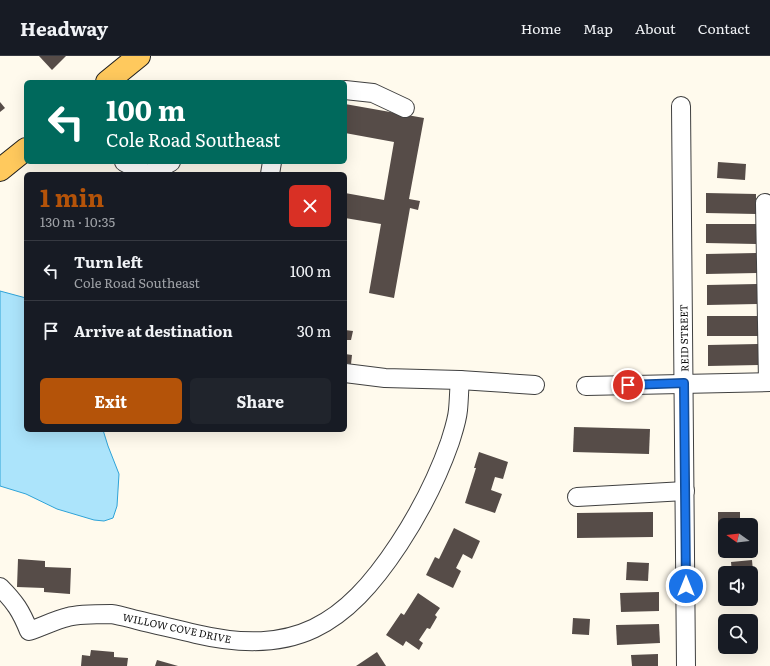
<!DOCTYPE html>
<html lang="en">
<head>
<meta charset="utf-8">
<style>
  :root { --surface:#171b24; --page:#20242c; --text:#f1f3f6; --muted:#9ea1a6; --line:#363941; --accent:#b45309 }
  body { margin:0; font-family:Literata,serif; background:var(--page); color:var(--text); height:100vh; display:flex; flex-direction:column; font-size:15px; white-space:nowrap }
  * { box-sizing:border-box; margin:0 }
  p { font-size:13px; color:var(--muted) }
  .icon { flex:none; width:22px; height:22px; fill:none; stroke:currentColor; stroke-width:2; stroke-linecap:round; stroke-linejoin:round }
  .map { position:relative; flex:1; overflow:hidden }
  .sheet { position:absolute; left:24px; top:116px; width:323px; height:260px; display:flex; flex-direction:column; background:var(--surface); border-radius:6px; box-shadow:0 4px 16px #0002 }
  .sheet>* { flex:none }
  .top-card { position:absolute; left:24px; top:24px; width:323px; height:84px; border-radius:6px; box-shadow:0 4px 16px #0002; background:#00695c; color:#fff; overflow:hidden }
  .needle { width:26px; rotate:284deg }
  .buttons { position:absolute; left:718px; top:462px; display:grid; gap:8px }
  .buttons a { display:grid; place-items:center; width:40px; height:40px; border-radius:6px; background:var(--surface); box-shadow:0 4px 16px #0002; font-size:20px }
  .pin { position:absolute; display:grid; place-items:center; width:34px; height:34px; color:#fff; margin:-17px; border:2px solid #fff; border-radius:50%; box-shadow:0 1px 4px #0007 }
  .me { position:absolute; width:44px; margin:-22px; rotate:0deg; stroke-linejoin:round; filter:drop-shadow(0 0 3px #0008) }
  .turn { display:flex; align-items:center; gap:14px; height:84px; padding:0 16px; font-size:18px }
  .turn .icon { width:52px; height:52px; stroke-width:2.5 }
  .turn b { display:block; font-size:28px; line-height:34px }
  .round { display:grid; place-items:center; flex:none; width:42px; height:42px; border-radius:6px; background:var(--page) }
  .head { display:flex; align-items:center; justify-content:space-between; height:68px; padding:0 16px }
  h1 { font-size:24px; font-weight:700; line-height:30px; color:var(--accent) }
  .button { display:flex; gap:8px; margin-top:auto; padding:8px 16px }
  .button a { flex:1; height:46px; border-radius:6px; background:var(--accent); color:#fff; font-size:16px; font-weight:700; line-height:46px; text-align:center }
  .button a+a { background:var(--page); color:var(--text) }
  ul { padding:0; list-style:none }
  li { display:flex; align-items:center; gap:12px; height:60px; padding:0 16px; border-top:1px solid var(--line) }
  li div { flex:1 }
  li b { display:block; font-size:15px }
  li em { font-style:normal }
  header { display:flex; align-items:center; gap:24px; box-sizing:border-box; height:56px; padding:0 20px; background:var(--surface); border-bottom:1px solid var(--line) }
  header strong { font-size:19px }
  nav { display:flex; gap:22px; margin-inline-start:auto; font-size:14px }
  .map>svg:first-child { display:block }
  .water { fill:#ace4fb; stroke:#2ea3d8 }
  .building { fill:#564c48 }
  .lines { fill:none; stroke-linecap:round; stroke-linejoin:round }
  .minor-casing { stroke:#404040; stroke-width:20 }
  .major-casing { stroke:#1e1e1e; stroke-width:24 }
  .minor { stroke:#fff; stroke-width:18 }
  .major { stroke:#ffc95d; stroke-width:22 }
  .route-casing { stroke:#114b97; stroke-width:10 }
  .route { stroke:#1a73e8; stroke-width:7 }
  .labels { text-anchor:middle; stroke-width:4; stroke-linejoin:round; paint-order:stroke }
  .street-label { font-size:10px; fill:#0d0d0d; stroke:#fff }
</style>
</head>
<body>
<header>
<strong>Headway</strong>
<nav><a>Home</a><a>Map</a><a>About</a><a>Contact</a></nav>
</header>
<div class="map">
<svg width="770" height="610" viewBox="0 0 770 610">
  <rect width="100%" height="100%" fill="#fffaed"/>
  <path class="water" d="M0,235L26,242V374H103L108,390L119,418L117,450L113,462L104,465L94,464L57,453L26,438L0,430Z"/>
  <g class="building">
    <path d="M39,0H66L52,14Z"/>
    <path d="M0,46L5,52L0,56Z"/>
    <path d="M345,48L424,62L409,143L420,145L418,154L410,152L394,242L369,237L381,168L345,162V137L384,144L394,86L345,77Z"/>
    <path d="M718,106L746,108L745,124L717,122Z"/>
    <path d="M706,137L756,138V158L706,157Z"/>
    <path d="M706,168H756V188L706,187Z"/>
    <path d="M756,197L757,217L706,218V198Z"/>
    <path d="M757,228V248L707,249V229Z"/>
    <rect x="707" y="260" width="51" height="20"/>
    <path d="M345,274L353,275L351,284H346V288Z"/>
    <path d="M758,288L759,309L708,310V289Z"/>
    <path d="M345,298L352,299L351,308L345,307Z"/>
    <path d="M574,371L650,373L649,398L573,396Z"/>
    <path d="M479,396L508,406L503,423L495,421L491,434L502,438L495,457L465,447L476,412H474Z"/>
    <path d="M653,456V481L577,482V457Z"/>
    <path d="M718,456H740V469H725V473H718Z"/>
    <path d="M454,472L480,485L472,503L463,498L456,512L461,515L453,532L426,519L435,501L439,503Z"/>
    <path d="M18,503L45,505V511L71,512L70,538L44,536V532L17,531Z"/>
    <path d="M752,504L755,538H751V517H732L731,506Z"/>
    <path d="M627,506L649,507L648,525L626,524Z"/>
    <path d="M659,536V555L621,556L620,537Z"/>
    <path d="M418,537L440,552L435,559L437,561L430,573L427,572L419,584L423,587L419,594L406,585L403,590L386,579L401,557L404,559Z"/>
    <path d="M573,562L590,563L589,579L572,578Z"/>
    <path d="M659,568L660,587L617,589L616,569Z"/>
    <path d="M91,594L114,596V601L128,602L127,610H81L82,599L90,600Z"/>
    <path d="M377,596L386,610H356Z"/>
    <path d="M658,598V610H632L631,599Z"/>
    <path d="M157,604L178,610H155Z"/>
  </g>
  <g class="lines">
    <g class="minor-casing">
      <g id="minor">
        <path d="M345,34L373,37L405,52"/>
        <path d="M681,50L686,610"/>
        <path d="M124,106L147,118"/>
        <path d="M149,118L171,106"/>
        <path d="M270,118L272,106"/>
        <path d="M765,147L768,326"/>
        <path d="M345,317L385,322L460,324L535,329"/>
        <path d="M586,330L770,326"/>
        <path d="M577,441L685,435"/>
        <path d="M0,531C15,546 21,555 29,575C42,571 55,564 68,561C78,558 100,558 111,558C119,559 129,562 137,564C157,569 176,573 196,578C294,601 345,570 399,488C420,456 437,423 450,386C453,376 457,365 458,354C459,344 459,334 460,324"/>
      </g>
    </g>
    <g class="major-casing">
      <g id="major">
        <path d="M107,26L139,0"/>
        <path d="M0,114L26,93"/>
      </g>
    </g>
    <use href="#minor" class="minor"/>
    <use href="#major" class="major"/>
  </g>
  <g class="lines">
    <g class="route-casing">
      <path id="route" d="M628,329L684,327L686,530"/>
    </g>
    <use href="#route" class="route"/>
  </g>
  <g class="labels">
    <g class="street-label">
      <text transform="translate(684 282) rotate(-91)" y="4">REID STREET</text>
      <text transform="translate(177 572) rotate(12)" y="4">WILLOW COVE DRIVE</text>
    </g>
  </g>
</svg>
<div class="buttons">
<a><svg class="needle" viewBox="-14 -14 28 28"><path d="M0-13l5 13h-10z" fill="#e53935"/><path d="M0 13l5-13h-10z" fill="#9ea1a6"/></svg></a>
<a><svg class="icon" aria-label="sound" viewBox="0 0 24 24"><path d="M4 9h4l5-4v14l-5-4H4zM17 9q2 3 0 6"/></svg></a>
<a><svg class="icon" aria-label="search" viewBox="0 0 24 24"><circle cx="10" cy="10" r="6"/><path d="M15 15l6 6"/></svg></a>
</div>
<div class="pin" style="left:628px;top:329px;background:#d93025"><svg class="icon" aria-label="arrive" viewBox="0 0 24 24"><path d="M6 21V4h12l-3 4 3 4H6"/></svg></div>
<svg class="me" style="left:686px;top:530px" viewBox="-20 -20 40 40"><circle r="17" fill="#1a73e8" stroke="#fff" stroke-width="3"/><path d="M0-11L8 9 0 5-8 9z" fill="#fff"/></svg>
<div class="top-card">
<div class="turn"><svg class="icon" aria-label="left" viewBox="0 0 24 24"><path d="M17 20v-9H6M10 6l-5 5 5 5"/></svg><div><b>100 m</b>Cole Road Southeast</div></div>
</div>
<section class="sheet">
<div class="head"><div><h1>1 min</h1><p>130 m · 10:35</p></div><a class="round" style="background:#d93025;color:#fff"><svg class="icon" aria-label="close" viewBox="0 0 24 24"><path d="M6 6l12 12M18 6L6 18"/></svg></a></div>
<ul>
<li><svg class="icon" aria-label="left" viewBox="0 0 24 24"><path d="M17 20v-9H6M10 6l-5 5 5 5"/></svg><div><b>Turn left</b><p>Cole Road Southeast</p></div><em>100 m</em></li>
<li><svg class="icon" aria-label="arrive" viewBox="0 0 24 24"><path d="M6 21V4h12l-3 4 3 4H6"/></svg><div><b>Arrive at destination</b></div><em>30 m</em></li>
</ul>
<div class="button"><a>Exit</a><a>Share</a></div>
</section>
</div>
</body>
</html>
